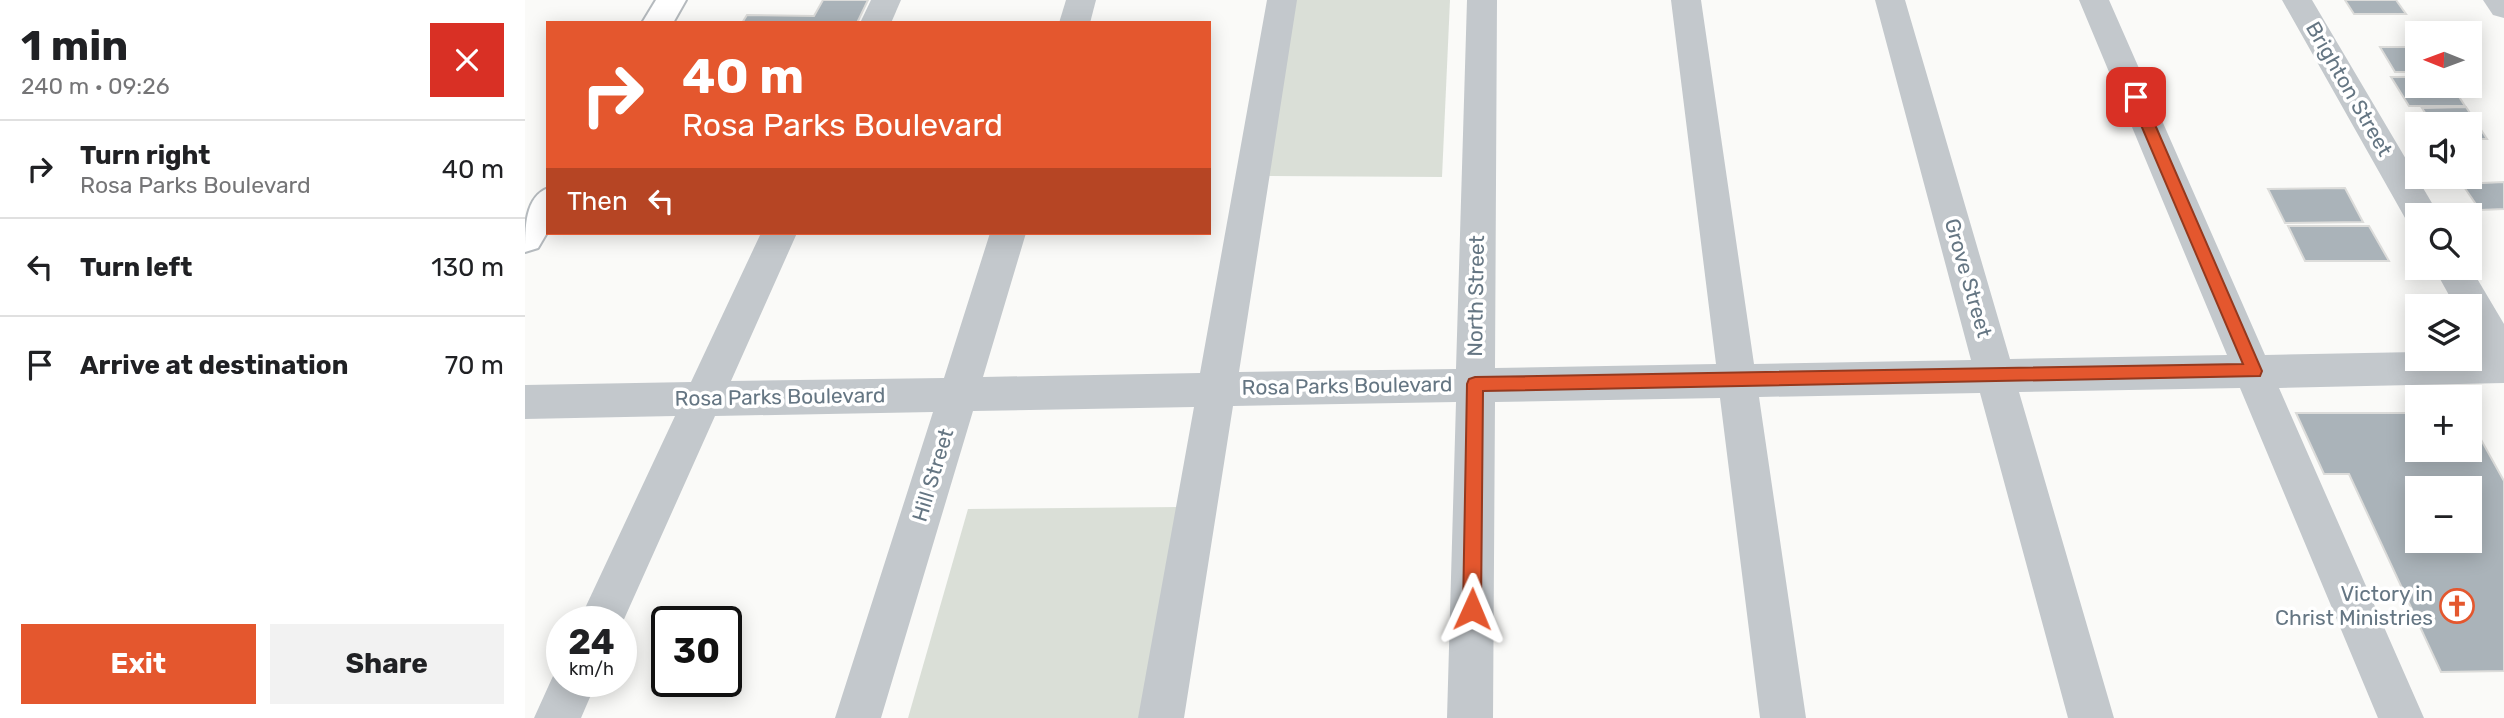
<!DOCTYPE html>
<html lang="en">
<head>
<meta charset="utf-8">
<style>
  :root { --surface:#fff; --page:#f2f2f2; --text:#202124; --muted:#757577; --line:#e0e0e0; --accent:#e4572e }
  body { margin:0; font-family:Rubik,sans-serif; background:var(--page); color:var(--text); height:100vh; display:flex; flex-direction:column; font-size:26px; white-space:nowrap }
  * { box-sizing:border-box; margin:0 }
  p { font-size:23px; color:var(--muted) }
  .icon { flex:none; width:38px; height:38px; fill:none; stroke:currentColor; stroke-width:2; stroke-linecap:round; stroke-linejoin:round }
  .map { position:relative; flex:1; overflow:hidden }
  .sheet { display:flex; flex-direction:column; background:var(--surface); width:525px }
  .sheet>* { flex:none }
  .hud { position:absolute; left:21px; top:21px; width:665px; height:214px; border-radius:0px; box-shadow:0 4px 18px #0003; background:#e4572e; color:#fff; overflow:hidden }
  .needle { width:46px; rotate:271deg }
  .tools { position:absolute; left:1880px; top:21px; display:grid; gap:14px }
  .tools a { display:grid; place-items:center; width:77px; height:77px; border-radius:0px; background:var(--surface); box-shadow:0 4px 18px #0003; font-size:35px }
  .speed { position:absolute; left:21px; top:606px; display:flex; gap:14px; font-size:35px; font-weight:700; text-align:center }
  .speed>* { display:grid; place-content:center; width:91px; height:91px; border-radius:50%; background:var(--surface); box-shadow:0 4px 18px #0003; line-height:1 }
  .speed small { font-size:18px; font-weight:400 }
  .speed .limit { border:4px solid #111; border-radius:10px; background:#fff; color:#111 }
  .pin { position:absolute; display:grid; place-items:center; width:60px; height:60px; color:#fff; margin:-30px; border-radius:14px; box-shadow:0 4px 10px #0006 }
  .me { position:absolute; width:77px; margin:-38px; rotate:1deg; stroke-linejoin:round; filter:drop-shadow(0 0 5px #0008) }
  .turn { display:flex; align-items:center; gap:24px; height:147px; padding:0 21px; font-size:32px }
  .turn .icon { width:91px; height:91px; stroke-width:2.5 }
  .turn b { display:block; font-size:49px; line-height:60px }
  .then { display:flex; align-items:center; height:66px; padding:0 21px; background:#0003; gap:14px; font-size:26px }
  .round { display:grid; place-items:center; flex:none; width:74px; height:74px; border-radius:0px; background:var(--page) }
  .summary { display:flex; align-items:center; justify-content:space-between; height:119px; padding:0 21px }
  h1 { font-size:42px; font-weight:700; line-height:52px }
  .cta { display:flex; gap:14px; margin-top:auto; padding:14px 21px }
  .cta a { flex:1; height:80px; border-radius:0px; background:var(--accent); color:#fff; font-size:28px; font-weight:700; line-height:80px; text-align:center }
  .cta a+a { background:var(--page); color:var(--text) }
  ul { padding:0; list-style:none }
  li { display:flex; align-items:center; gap:21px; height:98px; padding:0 21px; border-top:2px solid var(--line) }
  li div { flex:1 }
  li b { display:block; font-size:26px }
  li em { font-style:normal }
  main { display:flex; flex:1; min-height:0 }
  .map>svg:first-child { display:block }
  .green { fill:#dadfd7 }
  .building { fill:#aab3b9; stroke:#dcdcda; stroke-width:2; fill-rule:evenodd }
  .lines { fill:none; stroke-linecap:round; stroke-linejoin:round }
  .major-casing { stroke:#b5babe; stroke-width:4 }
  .minor { fill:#c3c8cc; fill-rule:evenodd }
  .major { fill:#fff; fill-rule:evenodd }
  .route { fill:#e4572e; stroke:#94391e; stroke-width:2 }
  .labels { text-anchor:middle; stroke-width:7; stroke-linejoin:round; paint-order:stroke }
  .street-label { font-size:21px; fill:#657683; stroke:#fff }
  .poi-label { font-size:21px; fill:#657683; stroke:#fff; text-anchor:end }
</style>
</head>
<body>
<main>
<section class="sheet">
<div class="summary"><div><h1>1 min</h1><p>240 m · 09:26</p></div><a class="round" style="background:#d93025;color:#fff"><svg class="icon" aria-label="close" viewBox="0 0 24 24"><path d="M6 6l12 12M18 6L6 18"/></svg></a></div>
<ul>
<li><svg class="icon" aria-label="right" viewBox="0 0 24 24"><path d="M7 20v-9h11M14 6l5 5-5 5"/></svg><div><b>Turn right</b><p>Rosa Parks Boulevard</p></div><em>40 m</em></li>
<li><svg class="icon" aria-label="left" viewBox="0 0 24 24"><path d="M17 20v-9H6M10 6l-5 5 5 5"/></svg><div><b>Turn left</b></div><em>130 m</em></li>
<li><svg class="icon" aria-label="arrive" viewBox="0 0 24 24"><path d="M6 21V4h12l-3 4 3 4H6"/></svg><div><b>Arrive at destination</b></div><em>70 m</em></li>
</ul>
<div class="cta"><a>Exit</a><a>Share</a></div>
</section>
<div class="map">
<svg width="1979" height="718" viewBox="0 0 1979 718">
  <rect width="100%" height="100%" fill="#fafaf8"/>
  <g class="green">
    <path d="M768,0H925L917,177L741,176Z"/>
    <path d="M654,507L618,718H383L443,509Z"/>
  </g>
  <g class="building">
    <path d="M298,0H343L332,23H217L222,15L289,16Z"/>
    <path d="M1820,0H1871L1881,14H1829Z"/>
    <path d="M1855,47H1892V72H1870Z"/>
    <path d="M1866,77H1892V86H1927L1940,106H1884Z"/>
    <path d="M1941,107L1962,139H1944V124H1895L1893,122H1906L1897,108Z"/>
    <path d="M1979,182V209L1955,210L1937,184Z"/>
    <path d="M1820,188L1838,222L1760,223L1743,189Z"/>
    <path d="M1763,226H1844L1864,261H1780Z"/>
    <path d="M1771,413H1892V450H1944V418L1979,481V671L1916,672L1824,474H1799ZM1892,488H1944V541H1892Z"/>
  </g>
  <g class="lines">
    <g class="major-casing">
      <g id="major">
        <path d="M131,0H161L148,23H117Z"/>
        <path d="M23,188V231L13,248L0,252C0,227 0,197 23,188Z"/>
      </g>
    </g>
    <g class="minor">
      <path d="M346,0H376L366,23H335Z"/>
      <path d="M541,0H571L565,23H534Z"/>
      <path d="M742,0H772L714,372L931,369L942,0H972L970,368L1191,364L1146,0H1176L1229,364L1446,360L1350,0H1380L1485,359L1702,355L1554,0H1584L1740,355L1892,352V359H1944V351H1955L1944,332V306H1930L1909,268H1944V265L1979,324V383L1754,388L1899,718H1853L1715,388L1494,392L1589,718H1543L1455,393L1234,397L1281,718H1235L1195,398L970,402L968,718H922L931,402L708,406L659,718H613L669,407L448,411L356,718H310L408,412L190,416L96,626V621H54L150,416L0,419V385L166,382L236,233H272L206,381L419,378L465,233H501L458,377L675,373Z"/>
      <path d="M1757,0H1787L1914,215H1892V227L1884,225Z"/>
      <path d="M1958,0H1979V18L1968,15Z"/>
      <path d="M37,663V681H72L56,718H9L33,665Z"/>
    </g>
    <use href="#major" class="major"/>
  </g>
  <path class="route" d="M1611,93L1618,97L1737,371L1735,376L958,391L956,609L953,616L947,618L940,616L938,609L942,384L944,379L950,377L1718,364L1604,97Z"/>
  <defs>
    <g id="church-ring" transform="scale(1.75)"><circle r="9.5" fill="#fff" stroke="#e4572e" stroke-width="1.5"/><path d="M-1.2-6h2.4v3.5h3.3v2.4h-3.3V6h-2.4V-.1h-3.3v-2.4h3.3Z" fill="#e4572e"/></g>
  </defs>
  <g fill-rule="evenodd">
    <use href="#church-ring" x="1932" y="606"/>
  </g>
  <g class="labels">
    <g class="street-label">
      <text transform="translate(1824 89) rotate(60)" y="7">Brighton Street</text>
      <text transform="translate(1443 278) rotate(74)" y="7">Grove Street</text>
      <text transform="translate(951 296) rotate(-89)" y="7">North Street</text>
      <text transform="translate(822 386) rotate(-1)" y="7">Rosa Parks Boulevard</text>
      <text transform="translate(255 397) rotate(-1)" y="7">Rosa Parks Boulevard</text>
      <text transform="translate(408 475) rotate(-73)" y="7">Hill Street</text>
    </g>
    <g class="poi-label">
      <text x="1908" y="601">Victory in<tspan x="1908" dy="24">Christ Ministries</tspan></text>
    </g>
  </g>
</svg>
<div class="tools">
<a><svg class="needle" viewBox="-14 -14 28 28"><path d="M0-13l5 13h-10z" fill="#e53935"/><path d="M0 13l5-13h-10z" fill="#757577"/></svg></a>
<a><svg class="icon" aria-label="sound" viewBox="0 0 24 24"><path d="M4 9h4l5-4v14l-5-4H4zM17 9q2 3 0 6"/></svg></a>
<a><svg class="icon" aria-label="search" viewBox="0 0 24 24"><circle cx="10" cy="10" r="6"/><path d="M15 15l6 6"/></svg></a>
<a><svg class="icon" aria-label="layers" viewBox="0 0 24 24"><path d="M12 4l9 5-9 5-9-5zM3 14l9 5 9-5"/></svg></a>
<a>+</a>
<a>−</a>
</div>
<div class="speed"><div>24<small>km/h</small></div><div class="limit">30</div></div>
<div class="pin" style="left:1611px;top:97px;background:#d93025"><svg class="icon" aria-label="arrive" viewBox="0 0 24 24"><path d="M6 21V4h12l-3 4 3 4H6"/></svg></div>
<svg class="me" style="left:947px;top:609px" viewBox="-20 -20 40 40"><path d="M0-17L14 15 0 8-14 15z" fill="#e4572e" stroke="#fff" stroke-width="4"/></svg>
<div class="hud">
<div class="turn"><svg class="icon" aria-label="right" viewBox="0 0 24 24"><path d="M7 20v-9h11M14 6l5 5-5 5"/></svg><div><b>40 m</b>Rosa Parks Boulevard</div></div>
<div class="then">Then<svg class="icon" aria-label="left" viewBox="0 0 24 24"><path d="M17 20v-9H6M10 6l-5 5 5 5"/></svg></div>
</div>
</div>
</main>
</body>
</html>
